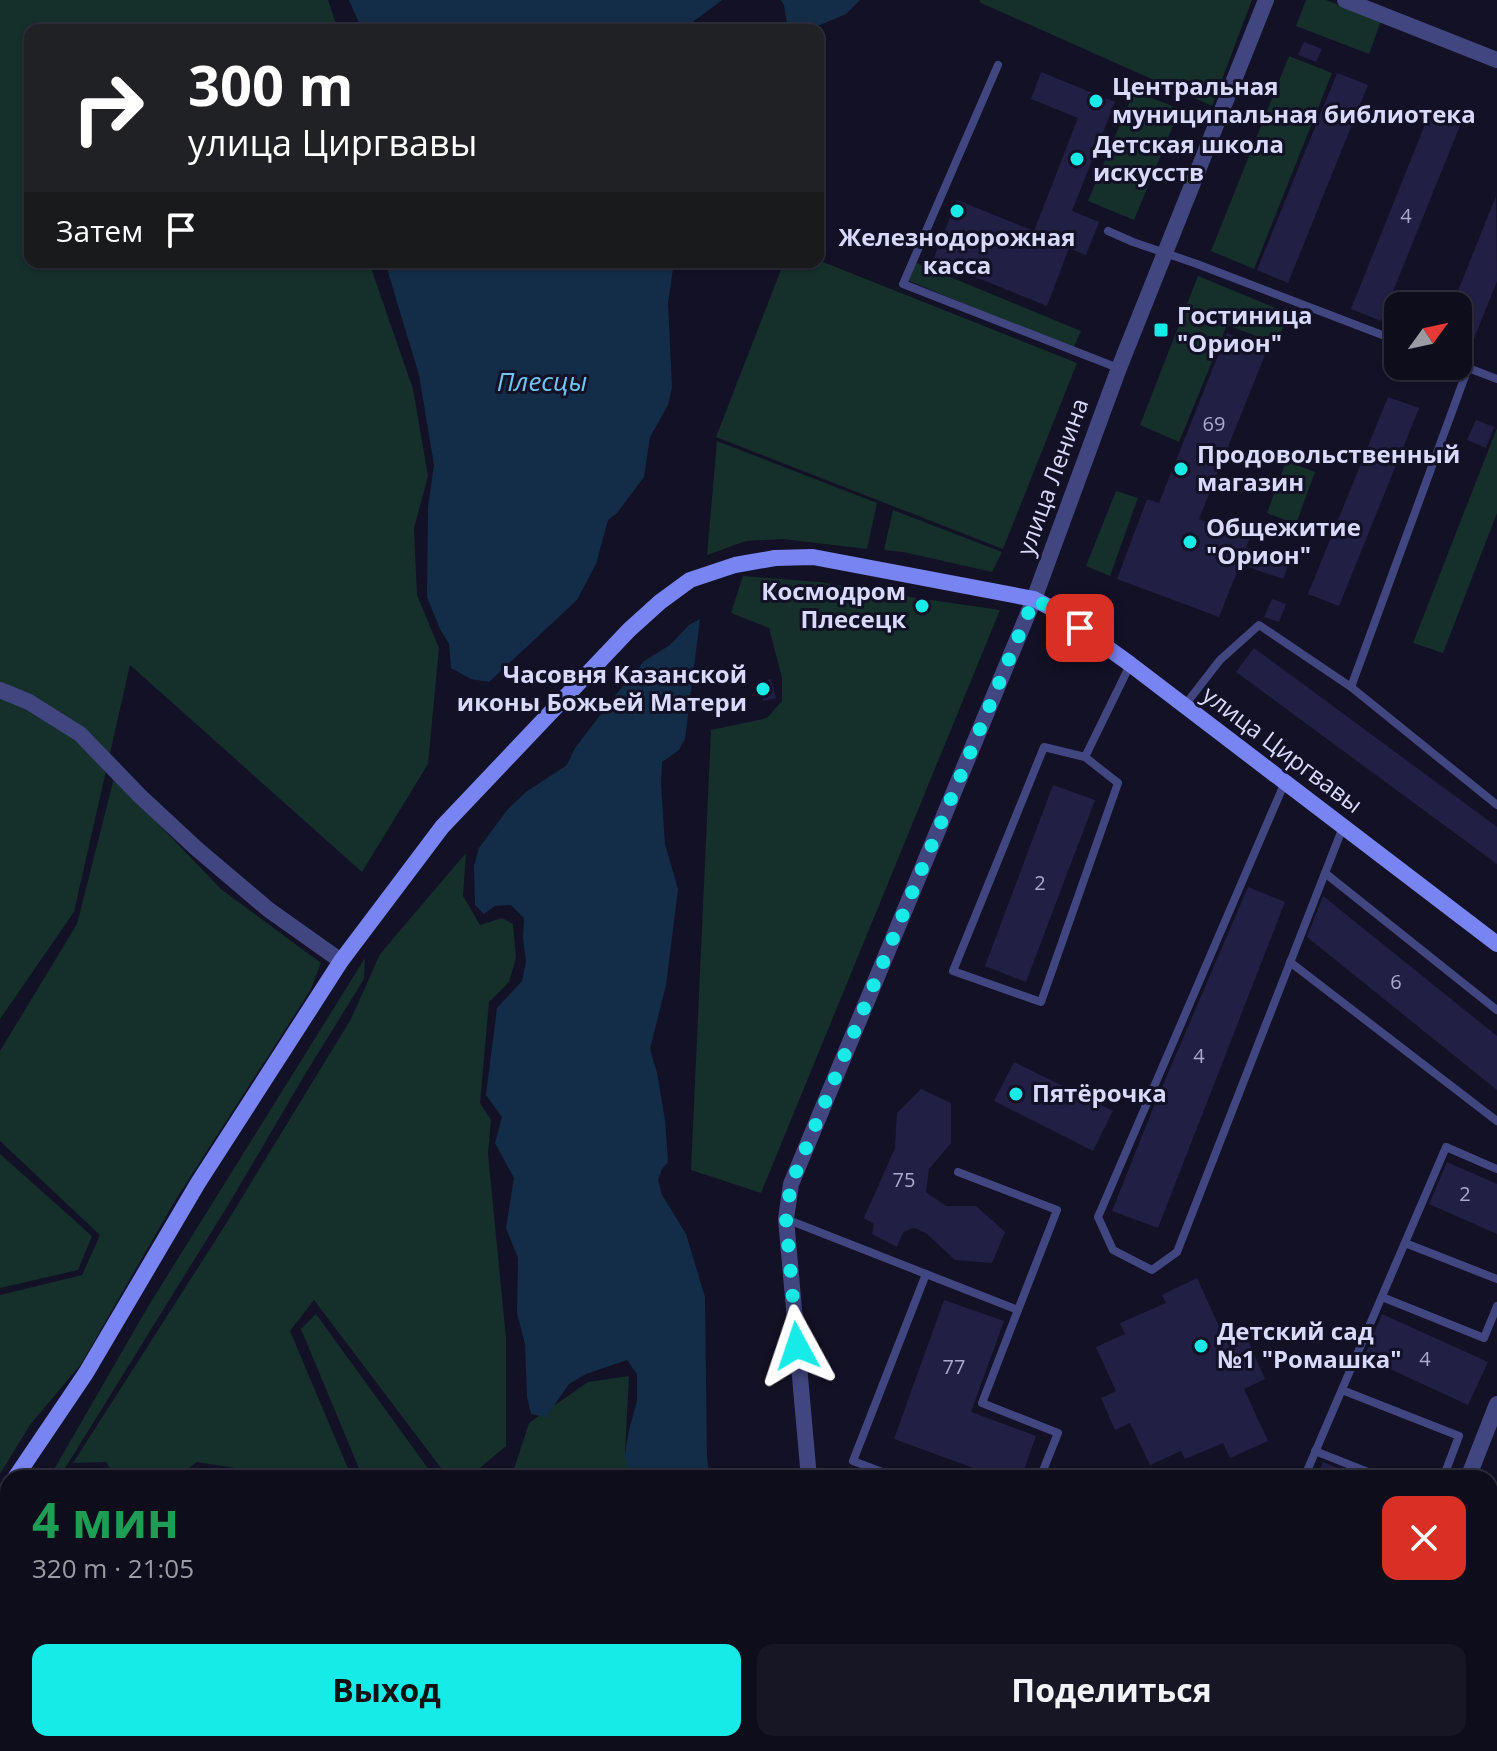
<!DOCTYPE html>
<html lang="ru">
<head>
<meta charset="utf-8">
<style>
  :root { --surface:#0e0d1c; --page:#171625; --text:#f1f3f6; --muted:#9b9ca3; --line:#2e2d3b; --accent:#16ebe7 }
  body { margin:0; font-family:"Open Sans",sans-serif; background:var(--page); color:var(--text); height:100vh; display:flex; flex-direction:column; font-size:30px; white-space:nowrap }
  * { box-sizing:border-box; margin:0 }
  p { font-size:26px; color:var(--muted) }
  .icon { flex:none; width:44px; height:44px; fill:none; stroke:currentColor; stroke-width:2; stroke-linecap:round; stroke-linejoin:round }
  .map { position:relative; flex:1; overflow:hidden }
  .drawer { position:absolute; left:0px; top:1470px; width:1498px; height:282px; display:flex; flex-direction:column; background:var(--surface); border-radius:24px 24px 0 0; box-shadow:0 2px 6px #0004,0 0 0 2px var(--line) }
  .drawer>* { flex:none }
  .guide { position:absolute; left:24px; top:24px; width:800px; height:244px; border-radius:16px; box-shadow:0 2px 6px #0004,0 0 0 2px var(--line); background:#202124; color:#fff; overflow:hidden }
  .needle { width:52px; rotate:57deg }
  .controls { position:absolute; left:1384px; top:292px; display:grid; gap:16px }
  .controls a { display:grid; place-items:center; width:88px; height:88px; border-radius:16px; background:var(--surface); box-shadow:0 2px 6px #0004,0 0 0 2px var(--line); font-size:40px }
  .pin { position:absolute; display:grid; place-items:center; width:68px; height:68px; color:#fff; margin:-34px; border-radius:16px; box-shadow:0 4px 12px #0006 }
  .me { position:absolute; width:88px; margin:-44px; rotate:355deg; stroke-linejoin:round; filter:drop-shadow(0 0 6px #0008) }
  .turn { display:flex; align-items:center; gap:28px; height:168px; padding:0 32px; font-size:36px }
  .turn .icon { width:104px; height:104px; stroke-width:2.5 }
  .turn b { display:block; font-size:56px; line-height:68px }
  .then { display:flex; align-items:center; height:76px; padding:0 32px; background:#0003; gap:16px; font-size:30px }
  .round { display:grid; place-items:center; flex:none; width:84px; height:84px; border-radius:16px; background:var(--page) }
  .head { display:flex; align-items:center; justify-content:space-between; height:136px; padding:0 32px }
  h1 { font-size:48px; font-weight:700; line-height:60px; color:#1e9e55 }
  .primary-button { display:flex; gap:16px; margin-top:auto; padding:16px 32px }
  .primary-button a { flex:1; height:92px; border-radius:16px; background:var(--accent); color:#111; font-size:32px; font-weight:700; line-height:92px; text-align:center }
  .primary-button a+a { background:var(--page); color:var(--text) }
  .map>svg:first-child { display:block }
  .green { fill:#152f2b }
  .water { fill:#132d48 }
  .building { fill:#221f45 }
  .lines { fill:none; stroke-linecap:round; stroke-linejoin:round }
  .service { stroke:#414680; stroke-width:8 }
  .minor { stroke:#414680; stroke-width:16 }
  .tertiary { stroke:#414680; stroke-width:16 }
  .secondary { stroke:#7984f3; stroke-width:16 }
  .route { stroke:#16ebe7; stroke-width:14; stroke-dasharray:0 25.2 }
  .poi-dot { fill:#16ebe7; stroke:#131126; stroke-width:3 }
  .labels { text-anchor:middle; stroke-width:6; stroke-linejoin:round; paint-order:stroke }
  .number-label { font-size:20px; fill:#abaace }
  .poi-label { font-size:24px; font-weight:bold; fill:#d9d9fc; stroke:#131126; text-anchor:start }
  .street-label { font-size:24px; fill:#d9d9fc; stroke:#131126 }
  .water-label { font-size:26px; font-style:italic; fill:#70c6f3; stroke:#131126 }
</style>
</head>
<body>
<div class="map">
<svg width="1497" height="1751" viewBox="0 0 1497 1751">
  <rect width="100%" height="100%" fill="#131126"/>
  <g class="green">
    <path d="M0,0H328L338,30H30V262H369L413,389L428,476L414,528L417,595L439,648L428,764L362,872L130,665L74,912L0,1019Z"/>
    <path d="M980,0H1252L1212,106L979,2Z"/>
    <path d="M1306,0H1326L1381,21L1369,54L1296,26Z"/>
    <path d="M1289,56L1332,73L1254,269L1211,251Z"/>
    <path d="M1134,91L1180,109L1134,220L1088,201Z"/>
    <path d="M818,260L1077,363L1003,549L716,437L784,262H818Z"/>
    <path d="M914,262L1081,331L1073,349L907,280Z"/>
    <path d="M1198,276L1290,314L1275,343L1227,325L1179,442L1140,425Z"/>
    <path d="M1497,428V513L1443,653L1413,643Z"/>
    <path d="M717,441L877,503L867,549L783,539L746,541L707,555Z"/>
    <path d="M1286,461L1315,472L1296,524L1267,513Z"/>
    <path d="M1116,491L1138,498L1110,576L1086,566Z"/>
    <path d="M893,510L1002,552L992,572L903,552L884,550Z"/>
    <path d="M743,576L820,582L896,595L1000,610L761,1193L691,1170L711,730L767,718L782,701V678L769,628L731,613Z"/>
    <path d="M114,778L222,890L321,963L310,991L176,1199L81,1364L30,1425L0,1474V1295L82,1275L100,1235L0,1141V1051L77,924Z"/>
    <path d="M466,853L463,896L480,925L502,918L513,924L516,958L509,982L489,1002L480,1103L491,1120L488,1154L506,1338V1446L474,1473L441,1468L314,1300L290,1331L352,1478H276L273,1474L197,1462L175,1478H116L106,1462L73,1463L224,1227L351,1019L380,954Z"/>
    <path d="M365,958L364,979L304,1076L230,1202L59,1478H49L149,1305Z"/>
    <path d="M0,1154L92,1236L78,1270L0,1288Z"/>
    <path d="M316,1314L435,1478H363L301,1329Z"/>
    <path d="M629,1376L625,1454L632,1478H511L529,1423L588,1382Z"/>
    <path d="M8,1581V1744H642V1751H0V1595Z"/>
  </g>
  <g class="water">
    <path d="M349,0H722L682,30H362Z"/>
    <path d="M781,0H860L846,14L808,30H788L784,5Z"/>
    <path d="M385,262H674L668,303L672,387L668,405L650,437L644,477L617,513L608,520L596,564L577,600L489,682L471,679L451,668L449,644L440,629L427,597L428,507L434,465L419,375Z"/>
    <path d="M700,619L685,739L679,750L662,762L661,784L665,844L678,889L666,985L650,1049L657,1073L665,1120L668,1162L662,1169L658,1180L662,1195L686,1234L705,1297L707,1459L710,1478H629L625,1454L629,1430L637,1401V1374L627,1360L586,1374L569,1384L546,1417L531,1414L527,1397L525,1344L517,1313L518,1258L506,1228L514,1178L495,1143L502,1117L486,1095L497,1008L522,981L526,962L523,938L524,918L511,905L495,906L484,914L475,905L474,866L479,848L508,809L526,792L567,765L575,748L618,692L644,661L670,645L689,625Z"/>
    <path d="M651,1744H699L697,1751H653Z"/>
  </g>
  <g class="building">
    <path d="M1304,42L1322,49L1316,62L1298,55Z"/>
    <path d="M1041,72L1115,102L1072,211L1099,222L1086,255L1069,248L1047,306L933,260L957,200L1034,231L1078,118L1031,99Z"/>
    <path d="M1337,73L1368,85L1288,283L1257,270Z"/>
    <path d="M1430,112L1461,123L1381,321L1351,309Z"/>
    <path d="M1496,196L1497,281L1466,359L1458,357V306H1452Z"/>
    <path d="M1227,333L1267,350L1199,519L1250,538L1246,547L1289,563L1283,579L1240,564L1219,617L1117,579L1147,499L1159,503Z"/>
    <path d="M1388,397L1419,408L1339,606L1308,594Z"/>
    <path d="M1476,420L1494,427L1486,448L1467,440Z"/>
    <path d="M1272,599L1286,604L1279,622L1264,617Z"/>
    <path d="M1254,648L1497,827V864L1236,672Z"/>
    <path d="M771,679L776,698L763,701L758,682Z"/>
    <path d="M1053,785L1095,800L1026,982L985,966Z"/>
    <path d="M1248,887L1285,902L1158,1228L1112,1211L1156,1101Z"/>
    <path d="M1323,896L1497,1036V1090L1307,937Z"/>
    <path d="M1014,1062L1113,1111L1093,1151L994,1101Z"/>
    <path d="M921,1089L951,1103V1143L929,1169L926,1192L946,1206H976L1005,1232L992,1263L955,1260L926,1233L914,1228L903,1232L897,1247L872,1234L874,1224L864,1218L895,1148L897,1113Z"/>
    <path d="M1447,1162L1497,1184V1234L1429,1204Z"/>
    <path d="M1197,1278L1222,1333L1241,1324L1265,1379L1244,1389L1268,1441L1230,1458L1223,1443L1185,1459L1181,1451L1150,1465L1130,1423L1115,1430L1101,1398L1116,1391L1096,1347L1125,1334L1120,1323L1166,1303L1162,1295Z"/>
    <path d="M944,1300L1004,1321L971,1412L1036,1436L1021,1478H1001L894,1439Z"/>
    <path d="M1382,1314L1488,1362L1468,1405L1364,1357Z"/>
    <path d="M1323,1462L1363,1478H1316Z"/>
  </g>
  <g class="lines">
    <g class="service">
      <path d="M998,65L903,284L1118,368"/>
      <path d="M1108,231L1133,242L1197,264L1398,341"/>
      <path d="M1458,364L1497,379"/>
      <path d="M1351,687L1497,805"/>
      <path d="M1185,705L1220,660L1259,625L1351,687L1468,368"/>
      <path d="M1085,757L1118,783L1041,1002L953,971L1044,747L1085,757L1130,665"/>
      <path d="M1285,782L1098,1217L1113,1250L1152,1270L1177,1252L1343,827"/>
      <path d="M1325,873L1497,1010"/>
      <path d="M1290,962L1497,1121"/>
      <path d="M958,1172L1057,1210L1018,1310"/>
      <path d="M786,1219L926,1274"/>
      <path d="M1405,1243L1497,1279"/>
      <path d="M1382,1297L1484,1338L1497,1306"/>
      <path d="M1342,1390L1459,1436L1443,1478"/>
      <path d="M1315,1451L1383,1478"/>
      <path d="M898,1478L853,1461L926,1274L1018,1310L982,1403L1058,1433L1040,1478"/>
      <path d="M1304,1478L1446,1147L1497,1169"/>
      <path d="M1034,1744L1052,1751"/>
    </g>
    <g class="minor">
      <path d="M0,690L29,702L80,734L140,796L197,849L269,910L341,961"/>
      <path d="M809,1478L786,1219L791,1184L1034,599"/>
      <path d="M1468,1478L1497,1404"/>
      <path d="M844,1744L845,1751"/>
      <path d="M1359,1751L1361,1744"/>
    </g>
    <g class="tertiary">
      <path d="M1345,0L1497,60"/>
      <path d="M1034,599L1119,368L1266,0"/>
    </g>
    <g class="secondary">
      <path d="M15,1478L86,1373L198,1183L341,961L442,827L629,630L660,602L690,580L735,565L775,558L813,557L1034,599L1055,610L1130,664L1497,944"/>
      <path d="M0,1503L8,1490"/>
    </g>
  </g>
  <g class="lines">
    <path class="route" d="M797,1346L786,1219L791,1184L1034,599L1055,610L1080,628"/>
  </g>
  <g class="poi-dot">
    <circle cx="1096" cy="101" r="8"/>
    <circle cx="1077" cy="159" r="8"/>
    <circle cx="957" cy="211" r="8"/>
    <rect x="1153" y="322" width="16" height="16" rx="4"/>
    <circle cx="1181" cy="469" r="8"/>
    <circle cx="1190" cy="542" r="8"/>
    <circle cx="922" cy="606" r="8"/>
    <circle cx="763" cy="689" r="8"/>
    <circle cx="1016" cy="1094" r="8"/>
    <circle cx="1201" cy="1346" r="8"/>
  </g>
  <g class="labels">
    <g class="number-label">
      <text x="1406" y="223">4</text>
      <text x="1214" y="431">69</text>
      <text x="1040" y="890">2</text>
      <text x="1396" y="989">6</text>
      <text x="1199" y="1063">4</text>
      <text x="904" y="1187">75</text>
      <text x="1465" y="1201">2</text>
      <text x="1425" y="1366">4</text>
      <text x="954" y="1374">77</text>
    </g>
    <g class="poi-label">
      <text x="1112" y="95">Центральная<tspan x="1112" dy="28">муниципальная библиотека</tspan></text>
      <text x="1093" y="153">Детская школа<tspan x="1093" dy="28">искусств</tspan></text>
      <text x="957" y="246" text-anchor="middle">Железнодорожная<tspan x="957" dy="28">касса</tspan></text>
      <text x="1177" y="324">Гостиница<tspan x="1177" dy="28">"Орион"</tspan></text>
      <text x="1197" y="463">Продовольственный<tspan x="1197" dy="28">магазин</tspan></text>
      <text x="1206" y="536">Общежитие<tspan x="1206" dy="28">"Орион"</tspan></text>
      <text x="906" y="600" text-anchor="end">Космодром<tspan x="906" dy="28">Плесецк</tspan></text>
      <text x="747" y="683" text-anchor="end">Часовня Казанской<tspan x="747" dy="28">иконы Божьей Матери</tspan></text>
      <text x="1032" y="1102">Пятёрочка</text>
      <text x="1217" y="1340">Детский сад<tspan x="1217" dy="28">№1 "Ромашка"</tspan></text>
    </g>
    <g class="street-label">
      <text transform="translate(1053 477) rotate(-70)" y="8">улица Ленина</text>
      <text transform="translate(1282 750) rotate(37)" y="8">улица Циргвавы</text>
    </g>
    <g class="water-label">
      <text x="542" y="391">Плесцы</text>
    </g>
  </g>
</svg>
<div class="controls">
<a><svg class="needle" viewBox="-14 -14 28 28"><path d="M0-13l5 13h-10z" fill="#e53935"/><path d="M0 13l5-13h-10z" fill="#9b9ca3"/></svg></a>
</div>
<div class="pin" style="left:1080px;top:628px;background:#d93025"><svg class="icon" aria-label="arrive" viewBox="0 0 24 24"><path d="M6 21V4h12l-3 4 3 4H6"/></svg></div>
<svg class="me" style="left:797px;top:1346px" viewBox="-20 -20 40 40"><path d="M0-17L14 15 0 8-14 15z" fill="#16ebe7" stroke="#fff" stroke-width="4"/></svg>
<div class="guide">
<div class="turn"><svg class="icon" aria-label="right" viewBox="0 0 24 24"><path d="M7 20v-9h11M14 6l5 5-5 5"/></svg><div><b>300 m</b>улица Циргвавы</div></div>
<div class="then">Затем<svg class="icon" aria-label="arrive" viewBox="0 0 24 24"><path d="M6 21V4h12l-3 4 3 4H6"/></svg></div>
</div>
<section class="drawer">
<div class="head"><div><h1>4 мин</h1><p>320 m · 21:05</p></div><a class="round" style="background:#d93025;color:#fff"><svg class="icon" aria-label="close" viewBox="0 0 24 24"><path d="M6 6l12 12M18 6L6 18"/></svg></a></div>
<div class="primary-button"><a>Выход</a><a>Поделиться</a></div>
</section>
</div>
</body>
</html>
